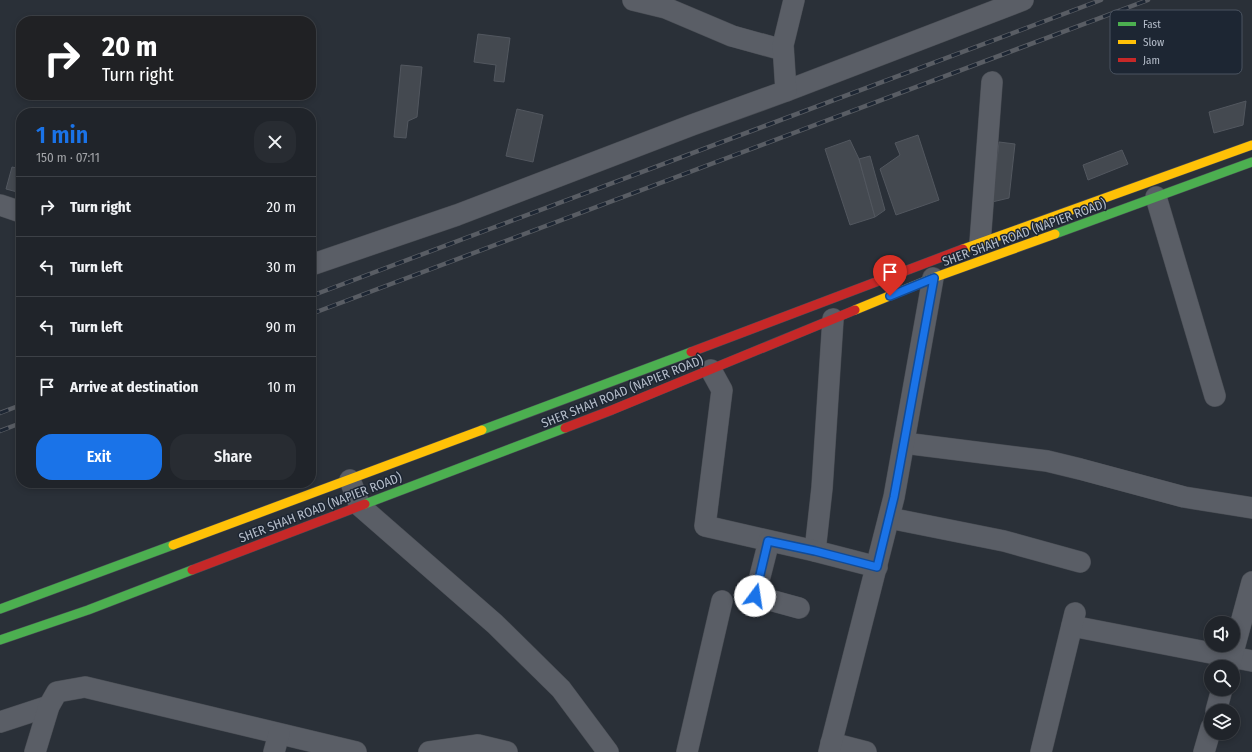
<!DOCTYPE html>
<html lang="en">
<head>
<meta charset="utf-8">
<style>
  :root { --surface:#20242a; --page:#282c32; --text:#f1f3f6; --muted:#a2a4a8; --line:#3d4147; --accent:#1a73e8 }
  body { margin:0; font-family:"Fira Sans Condensed",sans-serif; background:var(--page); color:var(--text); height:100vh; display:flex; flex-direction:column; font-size:15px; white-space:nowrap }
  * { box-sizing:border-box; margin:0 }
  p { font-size:13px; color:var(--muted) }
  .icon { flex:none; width:22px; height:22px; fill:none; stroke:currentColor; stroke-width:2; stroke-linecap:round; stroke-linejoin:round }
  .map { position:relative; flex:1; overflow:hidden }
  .drawer { position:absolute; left:16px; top:108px; width:300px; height:380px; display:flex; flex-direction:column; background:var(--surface); border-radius:16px; box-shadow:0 2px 6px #0003,0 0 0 1px var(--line) }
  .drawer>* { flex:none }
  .hud { position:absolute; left:16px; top:16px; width:300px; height:84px; border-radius:16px; box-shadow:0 2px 6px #0003,0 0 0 1px var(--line); background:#202124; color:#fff; overflow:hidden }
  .fabs { position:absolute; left:1204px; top:616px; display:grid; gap:8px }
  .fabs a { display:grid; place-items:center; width:36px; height:36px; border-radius:50%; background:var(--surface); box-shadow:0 2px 6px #0003,0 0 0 1px var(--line); font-size:20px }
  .pin { position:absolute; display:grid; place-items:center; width:34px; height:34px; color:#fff; margin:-41px -17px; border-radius:50% 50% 50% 0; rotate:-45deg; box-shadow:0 0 4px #0007 }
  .pin .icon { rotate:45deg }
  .me { position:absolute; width:44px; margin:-22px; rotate:14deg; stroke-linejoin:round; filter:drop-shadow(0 0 3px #0008) }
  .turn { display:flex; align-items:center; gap:14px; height:84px; padding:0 20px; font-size:18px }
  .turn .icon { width:52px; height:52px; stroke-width:2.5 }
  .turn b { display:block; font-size:28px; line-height:34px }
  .round { display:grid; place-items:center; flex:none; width:42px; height:42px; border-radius:16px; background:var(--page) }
  .head { display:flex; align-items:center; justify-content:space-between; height:68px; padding:0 20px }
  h1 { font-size:24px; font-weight:600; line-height:30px; color:var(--accent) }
  .action { display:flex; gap:8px; margin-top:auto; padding:8px 20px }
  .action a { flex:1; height:46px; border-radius:16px; background:var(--accent); color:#fff; font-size:16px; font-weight:600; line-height:46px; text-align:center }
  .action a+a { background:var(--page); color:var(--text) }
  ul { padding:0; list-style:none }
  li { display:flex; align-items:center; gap:12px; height:60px; padding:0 20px; border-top:1px solid var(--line) }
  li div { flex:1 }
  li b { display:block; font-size:15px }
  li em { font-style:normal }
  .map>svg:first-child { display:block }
  .building { fill:#444950; stroke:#52575f }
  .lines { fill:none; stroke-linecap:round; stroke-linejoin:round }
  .street-casing { stroke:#484c53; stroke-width:22 }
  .fast-casing { stroke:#484c55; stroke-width:10 }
  .slow-casing { stroke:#484c55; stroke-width:10 }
  .jam-casing { stroke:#484c55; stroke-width:10 }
  .street { stroke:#5a5e66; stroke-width:21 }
  .fast { stroke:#4caf50; stroke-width:9 }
  .slow { stroke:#ffc107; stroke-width:9 }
  .jam { stroke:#c62828; stroke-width:9 }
  .rail-casing { stroke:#595d64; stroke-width:4.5 }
  .rail { stroke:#1d2633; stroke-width:3; stroke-dasharray:9; stroke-linecap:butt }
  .route-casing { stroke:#114b97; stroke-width:10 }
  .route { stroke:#1a73e8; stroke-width:7 }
  .labels { text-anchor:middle; stroke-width:3; stroke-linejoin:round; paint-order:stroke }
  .street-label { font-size:13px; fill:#b4bcc9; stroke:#1d2633 }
  .key { fill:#1d2633; stroke:#4a5360; stroke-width:1 }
  .key-label { font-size:11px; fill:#b4bcc9 }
</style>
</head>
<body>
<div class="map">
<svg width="1252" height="752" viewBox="0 0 1252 752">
  <rect width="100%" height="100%" fill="#2a3038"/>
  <g class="building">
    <path d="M478,34L510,38L504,82L494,81L496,65L474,62Z"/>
    <path d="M401,65L422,67L417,117L408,121L406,138L394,137Z"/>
    <path d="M1246,101L1243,125L1214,133L1209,112Z"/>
    <path d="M517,109L543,115L533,162L506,156Z"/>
    <path d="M918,135L939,200L896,215L880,169L900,155L895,143Z"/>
    <path d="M850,140L859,159L875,217L850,225L825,149Z"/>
    <path d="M999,142L1015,144L1009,198L992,202Z"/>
    <path d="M1122,150L1128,164L1088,180L1083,165Z"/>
    <path d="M870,156L885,210L875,217L859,159Z"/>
    <path d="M12,167L21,169V193L6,189Z"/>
  </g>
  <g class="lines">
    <g class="street-casing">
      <g id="street">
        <path d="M633,0L666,8L732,36L783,50"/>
        <path d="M786,91L1023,0"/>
        <path d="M1156,197L1215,396"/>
        <path d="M0,205L21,212"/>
        <path d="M980,243L992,82"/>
        <path d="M311,265L457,215L692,125L786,91L783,45L794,0"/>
        <path d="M833,319L822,488L815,551L877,567"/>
        <path d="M711,370L722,390L705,526L815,551"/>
        <path d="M904,443L1047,461L1080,469L1184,497L1252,508"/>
        <path d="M350,480L360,506L495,624L561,689L608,752"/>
        <path d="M889,518L1004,541L1080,562"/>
        <path d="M769,541L755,596L799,608"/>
        <path d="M1072,626L1252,661"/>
        <path d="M1229,667L1252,582"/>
        <path d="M1216,711L1222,689"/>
        <path d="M0,722L49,706"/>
        <path d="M831,743L866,752"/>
        <path d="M35,752L49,706L57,692L85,687L356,752"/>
        <path d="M274,752L279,734"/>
        <path d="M429,752L478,745L507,752"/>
        <path d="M687,752L722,601"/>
        <path d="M829,752L894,497L933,278"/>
        <path d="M1041,752L1075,613"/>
        <path d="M1204,752L1211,728"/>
      </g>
    </g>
    <g class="fast-casing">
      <g id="fast">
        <path d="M1055,234L1252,162"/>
        <path d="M482,430L691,352"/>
        <path d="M365,504L565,428"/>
        <path d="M0,609L173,545"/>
        <path d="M0,640L88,610L192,570"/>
      </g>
    </g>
    <g class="slow-casing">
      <g id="slow">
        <path d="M963,249L1252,145"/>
        <path d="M855,310L933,278L1055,234"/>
        <path d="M173,545L482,430"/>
      </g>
    </g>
    <g class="jam-casing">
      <g id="jam">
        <path d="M691,352L963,249"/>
        <path d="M565,428L612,410L855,310"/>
        <path d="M192,570L365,504"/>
      </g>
    </g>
    <use href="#street" class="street"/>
    <use href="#fast" class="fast"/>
    <use href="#slow" class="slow"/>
    <use href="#jam" class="jam"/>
    <g class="rail-casing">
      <g id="rail">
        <path d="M311,296L1101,0"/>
        <path d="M311,314L1148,0"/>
        <path d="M0,413L21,405"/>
        <path d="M0,431L21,423"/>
      </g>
    </g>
    <use href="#rail" class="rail"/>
  </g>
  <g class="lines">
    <g class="route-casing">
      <path id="route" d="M755,596L768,541L815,551L877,567L894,497L934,278L890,296"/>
    </g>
    <use href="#route" class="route"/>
  </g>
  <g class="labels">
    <g class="street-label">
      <text transform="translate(1024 232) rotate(-20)" y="5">SHER SHAH ROAD (NAPIER ROAD)</text>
      <text transform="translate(622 391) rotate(-22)" y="5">SHER SHAH ROAD (NAPIER ROAD)</text>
      <text transform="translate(320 507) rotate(-21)" y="5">SHER SHAH ROAD (NAPIER ROAD)</text>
    </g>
  </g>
  <rect x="1110" y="10" width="132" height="64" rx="6" class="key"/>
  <rect x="1118" y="22" width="18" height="4" fill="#4caf50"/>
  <rect x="1118" y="40" width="18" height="4" fill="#ffc107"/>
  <rect x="1118" y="58" width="18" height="4" fill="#c62828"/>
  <g class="key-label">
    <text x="1143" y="28">Fast</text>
    <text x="1143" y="46">Slow</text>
    <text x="1143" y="64">Jam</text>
  </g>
</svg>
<div class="fabs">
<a><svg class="icon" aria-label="sound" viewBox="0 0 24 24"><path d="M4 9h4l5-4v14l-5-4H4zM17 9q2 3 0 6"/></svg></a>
<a><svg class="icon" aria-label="search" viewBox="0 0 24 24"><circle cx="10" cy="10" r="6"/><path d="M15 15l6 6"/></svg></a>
<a><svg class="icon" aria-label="layers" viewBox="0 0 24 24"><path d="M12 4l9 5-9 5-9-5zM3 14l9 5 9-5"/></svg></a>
</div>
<div class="pin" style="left:890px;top:296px;background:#d93025"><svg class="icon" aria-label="arrive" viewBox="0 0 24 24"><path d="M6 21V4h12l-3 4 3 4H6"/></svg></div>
<svg class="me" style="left:755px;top:596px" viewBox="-20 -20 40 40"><circle r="19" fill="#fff"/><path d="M0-13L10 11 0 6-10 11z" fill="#1a73e8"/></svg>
<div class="hud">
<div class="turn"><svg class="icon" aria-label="right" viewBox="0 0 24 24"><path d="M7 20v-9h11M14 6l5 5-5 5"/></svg><div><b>20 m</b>Turn right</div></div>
</div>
<section class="drawer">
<div class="head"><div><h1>1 min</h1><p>150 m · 07:11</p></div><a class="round"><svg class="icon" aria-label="close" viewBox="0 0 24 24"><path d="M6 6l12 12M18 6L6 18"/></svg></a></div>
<ul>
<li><svg class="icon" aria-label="right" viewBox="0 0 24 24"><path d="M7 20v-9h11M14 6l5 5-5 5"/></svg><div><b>Turn right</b></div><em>20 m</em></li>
<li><svg class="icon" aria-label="left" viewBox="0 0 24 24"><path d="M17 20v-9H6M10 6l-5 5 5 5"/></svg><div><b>Turn left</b></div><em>30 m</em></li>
<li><svg class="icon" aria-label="left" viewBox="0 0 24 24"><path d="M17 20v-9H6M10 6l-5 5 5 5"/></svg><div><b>Turn left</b></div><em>90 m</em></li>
<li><svg class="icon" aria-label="arrive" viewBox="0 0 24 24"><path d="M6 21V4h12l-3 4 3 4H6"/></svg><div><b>Arrive at destination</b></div><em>10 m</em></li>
</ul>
<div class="action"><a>Exit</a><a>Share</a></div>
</section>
</div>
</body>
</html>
